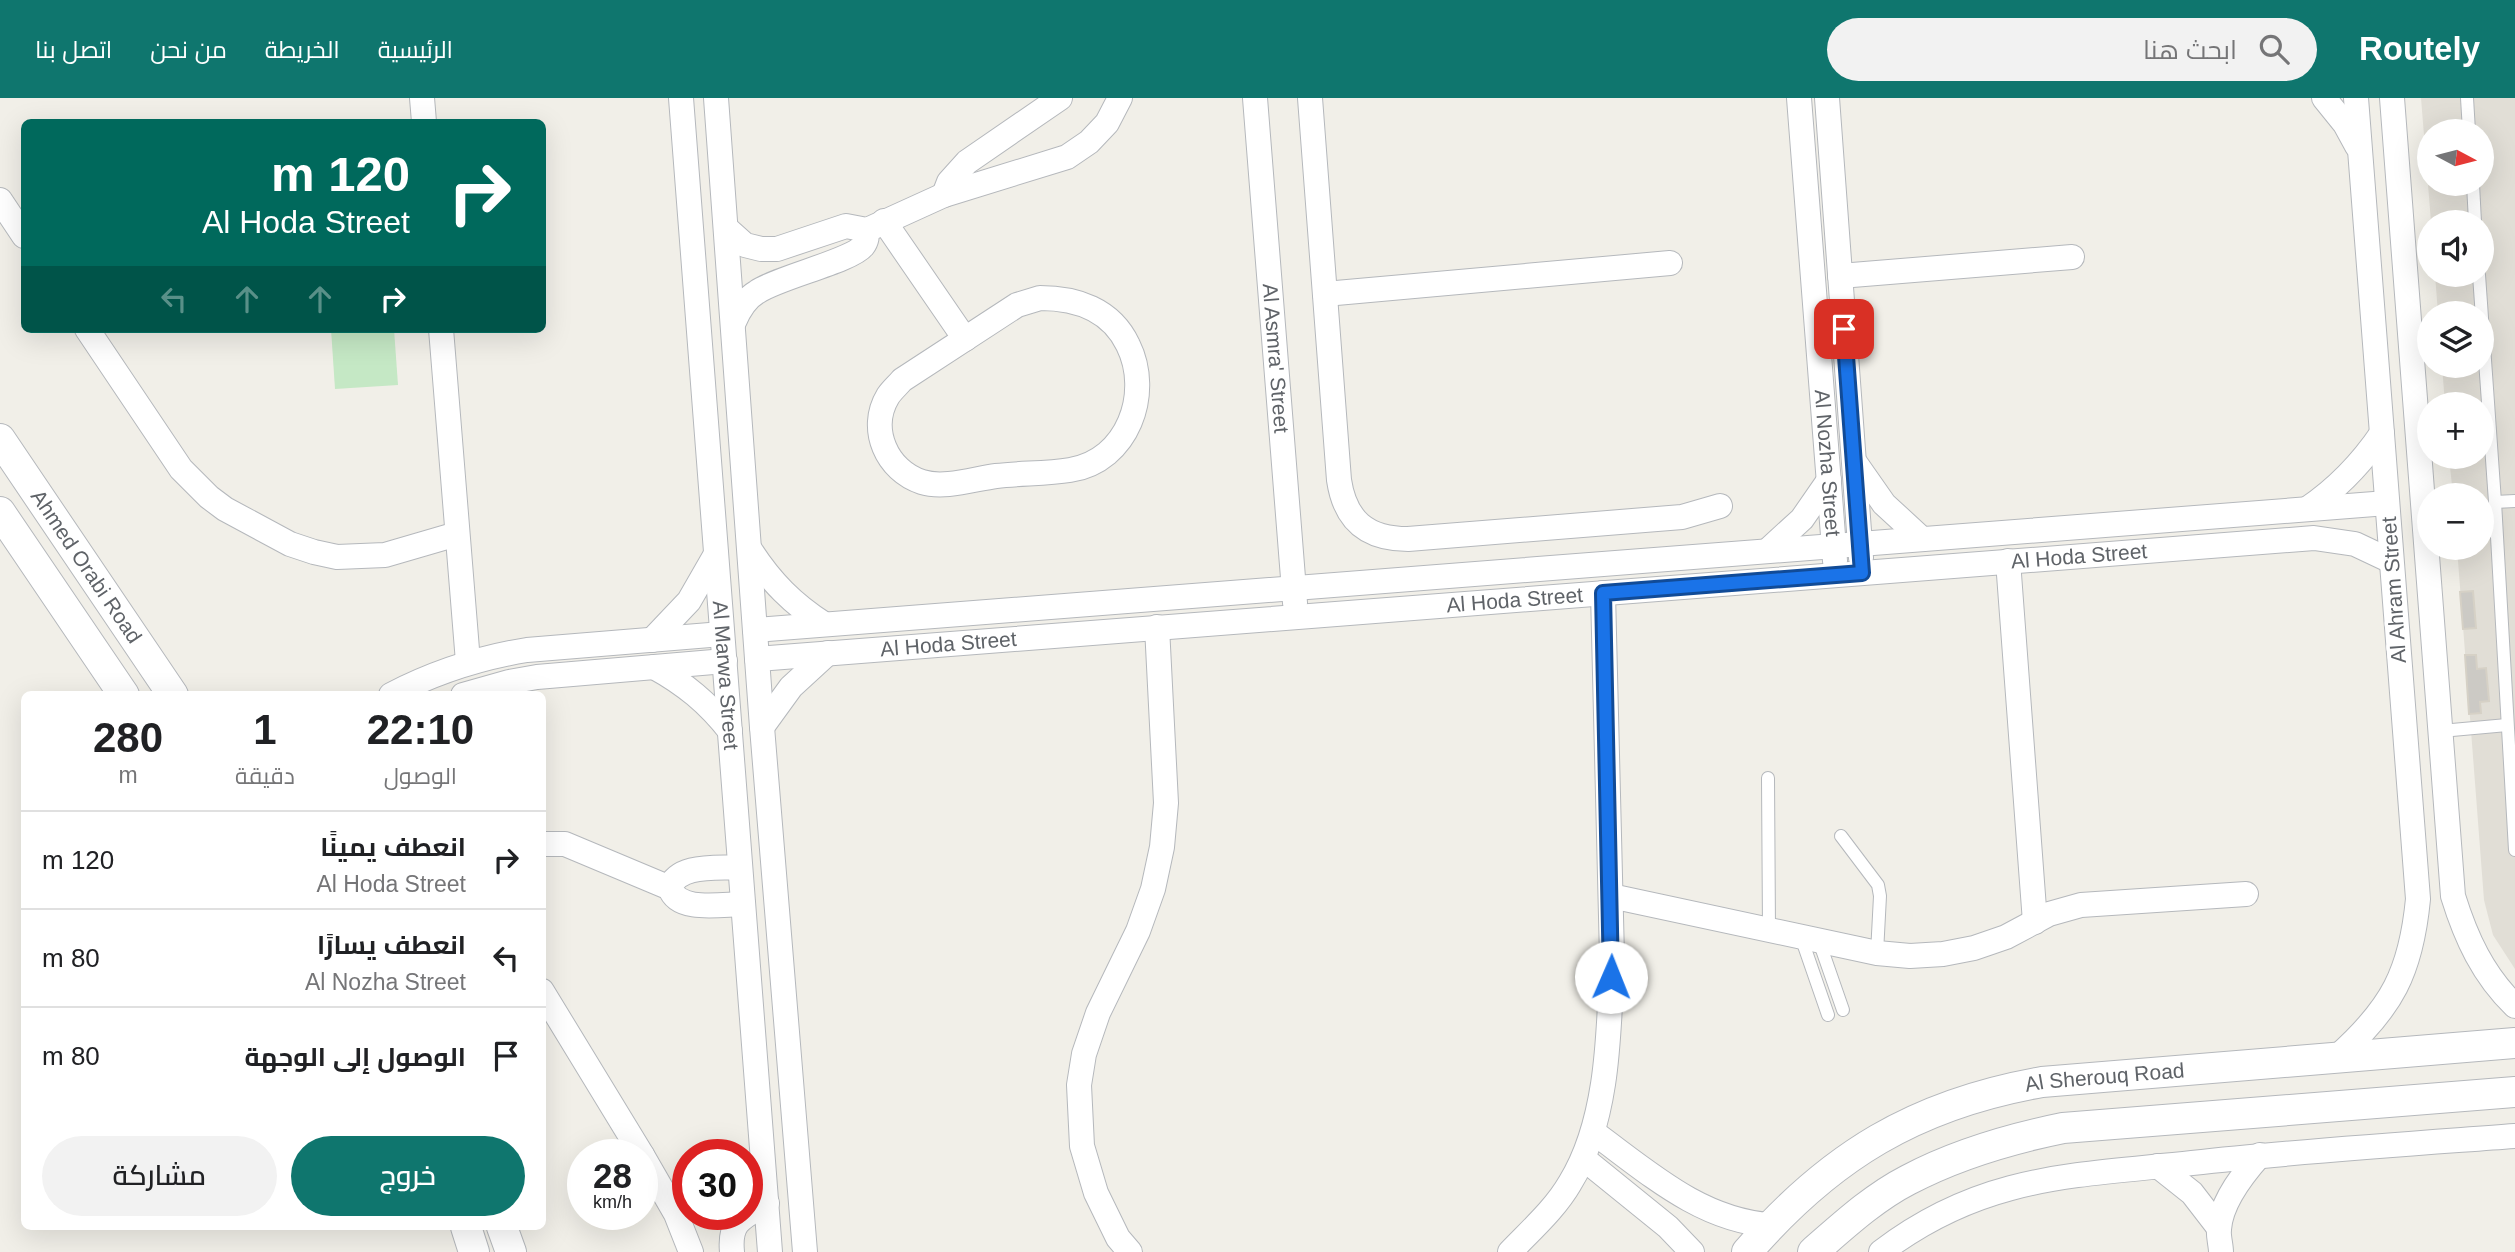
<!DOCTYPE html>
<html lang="ar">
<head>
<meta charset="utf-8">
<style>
  :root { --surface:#fff; --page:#f2f2f2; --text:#202124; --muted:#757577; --line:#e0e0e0; --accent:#0f766e }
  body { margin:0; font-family:Helvetica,Cairo,sans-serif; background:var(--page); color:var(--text); direction:rtl; height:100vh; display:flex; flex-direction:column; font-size:26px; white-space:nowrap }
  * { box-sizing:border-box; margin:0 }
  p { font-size:23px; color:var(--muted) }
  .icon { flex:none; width:38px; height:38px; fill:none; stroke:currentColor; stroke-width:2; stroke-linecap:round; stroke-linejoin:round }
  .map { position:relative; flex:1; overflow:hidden; direction:ltr }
  .drawer { position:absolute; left:21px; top:593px; width:525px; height:539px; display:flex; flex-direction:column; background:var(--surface); border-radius:10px; box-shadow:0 7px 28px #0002; direction:rtl }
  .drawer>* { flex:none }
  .guide { position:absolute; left:21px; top:21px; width:525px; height:214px; border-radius:10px; box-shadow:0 7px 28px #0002; direction:rtl; background:#00695c; color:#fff; overflow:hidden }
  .needle { width:46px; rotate:97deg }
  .controls { position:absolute; left:2417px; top:21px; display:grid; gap:14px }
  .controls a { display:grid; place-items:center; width:77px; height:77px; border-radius:50%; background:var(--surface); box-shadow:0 7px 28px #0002; font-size:35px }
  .speed { position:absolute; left:567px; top:1041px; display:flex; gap:14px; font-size:35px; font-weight:700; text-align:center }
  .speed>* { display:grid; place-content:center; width:91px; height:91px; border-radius:50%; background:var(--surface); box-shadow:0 7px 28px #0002; line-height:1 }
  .speed small { font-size:18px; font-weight:400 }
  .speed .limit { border:10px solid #d22; background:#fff; color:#111 }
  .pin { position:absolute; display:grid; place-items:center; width:60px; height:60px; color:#fff; margin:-30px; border-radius:14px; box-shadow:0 4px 10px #0006 }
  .me { position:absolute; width:77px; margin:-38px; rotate:1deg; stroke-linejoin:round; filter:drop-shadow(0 0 5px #0008) }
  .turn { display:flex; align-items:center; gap:24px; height:147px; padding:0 21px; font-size:32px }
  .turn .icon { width:91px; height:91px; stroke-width:2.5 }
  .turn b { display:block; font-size:49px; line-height:60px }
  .lanes { display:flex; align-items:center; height:66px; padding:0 21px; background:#0003; justify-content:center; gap:35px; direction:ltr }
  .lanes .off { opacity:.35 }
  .eta { display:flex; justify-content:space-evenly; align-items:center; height:119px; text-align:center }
  .eta b { font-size:42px; font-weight:600; line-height:49px }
  .action { display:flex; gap:14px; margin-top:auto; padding:14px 21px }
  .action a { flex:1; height:80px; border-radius:42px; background:var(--accent); color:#fff; font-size:28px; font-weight:600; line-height:80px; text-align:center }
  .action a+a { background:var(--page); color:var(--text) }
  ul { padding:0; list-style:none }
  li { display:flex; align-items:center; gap:21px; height:98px; padding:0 21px; border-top:2px solid var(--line) }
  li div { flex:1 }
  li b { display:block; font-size:26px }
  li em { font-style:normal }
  header { display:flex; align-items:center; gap:42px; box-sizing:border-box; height:98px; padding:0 35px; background:var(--accent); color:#fff }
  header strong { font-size:33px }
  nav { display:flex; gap:38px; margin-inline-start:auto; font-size:24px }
  .search { width:490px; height:63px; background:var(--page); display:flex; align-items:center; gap:18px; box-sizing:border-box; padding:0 24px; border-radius:38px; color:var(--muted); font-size:26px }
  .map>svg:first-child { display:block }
  .education { fill:#e1ded6; fill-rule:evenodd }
  .green { fill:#c5e8c5 }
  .building { fill:#cccac5; stroke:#d6d1c6; stroke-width:2 }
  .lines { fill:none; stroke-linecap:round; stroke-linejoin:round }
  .service-casing { stroke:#b5b8bc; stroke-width:14 }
  .minor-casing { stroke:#b5b8bc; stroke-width:26 }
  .tertiary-casing { stroke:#b5b8bc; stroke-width:32 }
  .service { stroke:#fff; stroke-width:12 }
  .minor { stroke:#fff; stroke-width:24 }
  .tertiary { stroke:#fff; stroke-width:30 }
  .route-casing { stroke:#114b97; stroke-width:18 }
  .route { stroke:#1a73e8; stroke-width:12 }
  .labels { text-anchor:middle; stroke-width:7; stroke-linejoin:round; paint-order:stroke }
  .street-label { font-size:21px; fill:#5f6368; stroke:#fff }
</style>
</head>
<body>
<header>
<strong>Routely</strong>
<div class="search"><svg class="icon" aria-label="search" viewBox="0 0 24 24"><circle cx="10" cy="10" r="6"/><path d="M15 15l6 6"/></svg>ابحث هنا</div>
<nav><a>الرئيسية</a><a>الخريطة</a><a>من نحن</a><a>اتصل بنا</a></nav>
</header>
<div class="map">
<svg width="2515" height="1154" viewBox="0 0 2515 1154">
  <rect width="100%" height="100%" fill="#f1efe8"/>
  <path class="education" d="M2421,0H2515V871L2493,837L2484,802L2457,450H2482V397H2453L2449,359H2482V306H2445L2442,268H2482V215H2438L2435,177H2482V124H2431ZM2429,33H2482V86H2429Z"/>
  <path class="green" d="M331,231H394L398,287L335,291Z"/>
  <g class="building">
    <path d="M2473,493L2476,530L2463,531L2460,494Z"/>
    <path d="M2465,557H2476L2477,571L2486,570L2489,603L2480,604L2481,615L2469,616Z"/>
  </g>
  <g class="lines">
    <g class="service-casing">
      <g id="service">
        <path d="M2467,0L2469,33"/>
        <path d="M2473,86L2475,124"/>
        <path d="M2479,177L2495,404L2515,752"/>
        <path d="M2495,404L2515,403"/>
        <path d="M2441,633L2507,627"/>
        <path d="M1768,680L1769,832"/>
        <path d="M1841,738L1878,787L1880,798L1877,855"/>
        <path d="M1801,839L1828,917"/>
        <path d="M1819,843L1843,912"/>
      </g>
    </g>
    <g class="minor-casing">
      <g id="minor">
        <path d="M422,0L424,24"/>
        <path id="s1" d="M681,0L770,1154"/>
        <path d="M716,0L762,629L805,1154"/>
        <path id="s2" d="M1255,0L1295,505"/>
        <path d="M1310,0L1339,382C1345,422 1366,441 1408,441L1682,419L1720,408"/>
        <path id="s3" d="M1799,0L1835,463"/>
        <path d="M1827,0L1861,460"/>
        <path d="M2324,0L2345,26L2357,48"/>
        <path d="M2392,0L2453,798C2466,840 2483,877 2515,908"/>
        <path d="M944,97L949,84L967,64L1060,0"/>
        <path d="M0,102L24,138"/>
        <path d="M884,123L965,241"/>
        <path d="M726,130L745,147L761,151H777L846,128L867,132L944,97L1067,59L1089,44L1107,25L1120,0"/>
        <path d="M1840,178L2072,159"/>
        <path d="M1325,196L1670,165"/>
        <path d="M1040,200C1076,200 1111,211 1128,247C1152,295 1128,363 1070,372C1046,376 1021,375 996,378C974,381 944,391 922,384C887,373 868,331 888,298C892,292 898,287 902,282L1017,207Z"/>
        <path d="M734,224C739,212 745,201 757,194C779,179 851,163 863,148C867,143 867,138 867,132"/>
        <path d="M87,231L181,371L209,399L225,411L290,446L314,454L337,459L385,457L457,436"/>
        <path d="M441,231L468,564"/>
        <path d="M1856,366L1884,406L1922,441"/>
        <path d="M2307,411C2338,390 2361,366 2382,335"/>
        <path d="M751,453C771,484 793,506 824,526"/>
        <path d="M1767,453L1802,421L1829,382"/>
        <path d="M2008,463L2035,824"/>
        <path d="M755,532L2387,405"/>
        <path d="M652,542L689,503L716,456"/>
        <path id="s4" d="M757,561L2314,440L2355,446L2391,463"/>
        <path d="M654,569C685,586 708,605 730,633"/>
        <path d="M391,597C435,574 478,560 527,552L722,536"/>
        <path d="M463,597L509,584L537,579L725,563"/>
        <path d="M762,629L791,589L828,555"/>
        <path d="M542,746H565L670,790C678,815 722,806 743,806"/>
        <path d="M670,790C678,765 719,771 740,769"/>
        <path d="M1611,798L1877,855L1910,858L1943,856L1974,850L2006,839L2049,816L2081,807L2246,796"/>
        <path d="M542,893L642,1057"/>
        <path d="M2337,959C2392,910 2411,874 2418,801L2356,0"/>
        <path d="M1593,1034C1648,1074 1700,1122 1770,1127"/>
        <path d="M642,1057L676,1116L691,1154"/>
        <path d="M1584,1061L1668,1129L1692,1154"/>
        <path d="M2158,1068L2192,1095L2219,1130"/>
        <path d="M732,1154C729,1123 742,1120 767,1105"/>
        <path d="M1130,1154L1118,1140L1096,1095L1082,1048L1079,987L1084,956L1098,915L1138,833L1153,791L1162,749L1166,705L1157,529"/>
        <path d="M1510,1154C1531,1132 1555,1111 1570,1085C1609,1022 1609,932 1612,859L1603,495"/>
        <path d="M1881,1154C1982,1077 2072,1078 2192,1065C2299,1053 2407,1046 2515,1038"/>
        <path d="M2221,1154C2221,1147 2218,1138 2219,1131C2221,1104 2243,1076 2260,1057"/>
      </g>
    </g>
    <g class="tertiary-casing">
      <g id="tertiary">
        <path id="s5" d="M0,341L173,597"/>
        <path d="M0,414L124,597"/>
        <path d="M466,1129L474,1154"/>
        <path d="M502,1129L511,1154"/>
        <path id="s6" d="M1747,1154C1830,1058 1916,1006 2042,984L2515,945"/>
        <path d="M1813,1154C1843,1128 1873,1100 1908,1082C1957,1056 2009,1041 2063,1030L2515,994"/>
      </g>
    </g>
    <use href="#service" class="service"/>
    <use href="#minor" class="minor"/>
    <use href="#tertiary" class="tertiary"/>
  </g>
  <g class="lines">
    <g class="route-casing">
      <path id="route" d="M1611,879L1603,495L1862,475L1844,231"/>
    </g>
    <use href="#route" class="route"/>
  </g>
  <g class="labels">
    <g class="street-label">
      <text dy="7" stroke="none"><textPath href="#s2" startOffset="261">Al Asmra' Street</textPath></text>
      <text dy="7" stroke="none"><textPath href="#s3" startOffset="366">Al Nozha Street</textPath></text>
      <text dy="7" stroke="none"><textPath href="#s4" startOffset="1326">Al Hoda Street</textPath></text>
      <text dy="7" stroke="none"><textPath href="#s5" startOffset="154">Ahmed Orabi Road</textPath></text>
      <text transform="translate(2394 492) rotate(-94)" y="7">Al Ahram Street</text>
      <text dy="7" stroke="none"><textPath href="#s4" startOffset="760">Al Hoda Street</textPath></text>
      <text dy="7" stroke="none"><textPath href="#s4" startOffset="192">Al Hoda Street</textPath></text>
      <text dy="7" stroke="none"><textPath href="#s1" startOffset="579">Al Marwa Street</textPath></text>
      <text dy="7" stroke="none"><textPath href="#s6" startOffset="411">Al Sherouq Road</textPath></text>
    </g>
  </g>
</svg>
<div class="controls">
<a><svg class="needle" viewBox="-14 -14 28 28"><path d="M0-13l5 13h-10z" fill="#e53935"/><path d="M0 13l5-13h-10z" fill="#757577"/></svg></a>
<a><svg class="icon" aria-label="sound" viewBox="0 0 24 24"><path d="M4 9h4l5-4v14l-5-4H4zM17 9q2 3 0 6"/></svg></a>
<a><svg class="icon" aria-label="layers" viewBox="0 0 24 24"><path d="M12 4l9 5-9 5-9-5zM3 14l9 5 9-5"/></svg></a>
<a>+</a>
<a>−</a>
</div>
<div class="speed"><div>28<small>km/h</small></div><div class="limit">30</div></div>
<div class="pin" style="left:1844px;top:231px;background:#d93025"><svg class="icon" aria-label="arrive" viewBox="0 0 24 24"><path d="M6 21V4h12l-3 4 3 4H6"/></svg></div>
<svg class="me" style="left:1611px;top:879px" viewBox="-20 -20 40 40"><circle r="19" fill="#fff"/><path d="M0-13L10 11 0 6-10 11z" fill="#1a73e8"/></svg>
<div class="guide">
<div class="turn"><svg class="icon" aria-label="right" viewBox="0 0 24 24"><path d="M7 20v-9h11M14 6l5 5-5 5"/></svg><div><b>120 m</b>Al Hoda Street</div></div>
<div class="lanes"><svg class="icon off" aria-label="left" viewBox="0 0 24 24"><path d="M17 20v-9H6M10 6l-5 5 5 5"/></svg><svg class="icon off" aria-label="ahead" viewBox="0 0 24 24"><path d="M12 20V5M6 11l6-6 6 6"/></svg><svg class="icon off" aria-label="ahead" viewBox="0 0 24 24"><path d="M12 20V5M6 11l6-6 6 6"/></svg><svg class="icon" aria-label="right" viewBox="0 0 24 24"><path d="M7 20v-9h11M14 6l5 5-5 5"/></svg></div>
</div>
<section class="drawer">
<div class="eta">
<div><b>22:10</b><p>الوصول</p></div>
<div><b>1</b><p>دقيقة</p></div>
<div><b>280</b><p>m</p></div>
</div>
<ul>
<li><svg class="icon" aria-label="right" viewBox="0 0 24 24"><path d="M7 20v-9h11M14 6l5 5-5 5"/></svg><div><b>انعطف يمينًا</b><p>Al Hoda Street</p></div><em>120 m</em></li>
<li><svg class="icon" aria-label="left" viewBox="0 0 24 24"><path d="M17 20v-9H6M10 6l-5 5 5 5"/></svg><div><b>انعطف يسارًا</b><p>Al Nozha Street</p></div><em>80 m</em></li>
<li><svg class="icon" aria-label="arrive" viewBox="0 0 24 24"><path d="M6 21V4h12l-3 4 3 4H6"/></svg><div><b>الوصول إلى الوجهة</b></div><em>80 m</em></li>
</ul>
<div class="action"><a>خروج</a><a>مشاركة</a></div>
</section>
</div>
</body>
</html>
